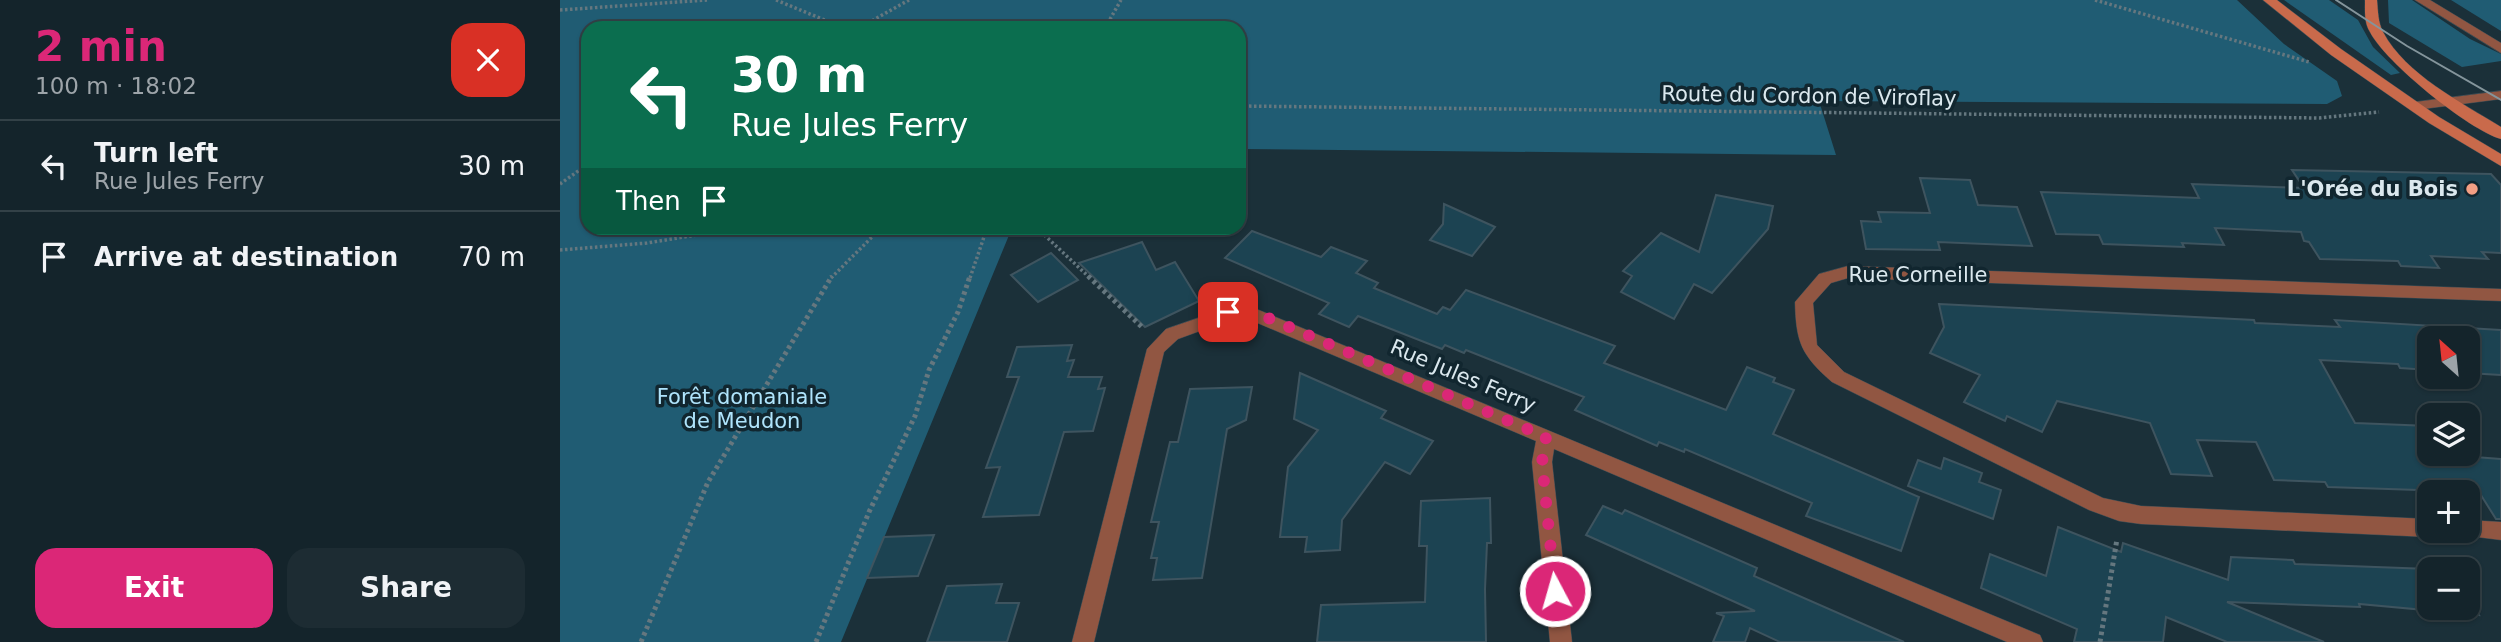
<!DOCTYPE html>
<html lang="en">
<head>
<meta charset="utf-8">
<style>
  :root { --surface:#14242b; --page:#1d2c33; --text:#f1f3f6; --muted:#9da4a9; --line:#334147; --accent:#db2777 }
  body { margin:0; font-family:"DejaVu Sans",sans-serif; background:var(--page); color:var(--text); height:100vh; display:flex; flex-direction:column; font-size:26px; white-space:nowrap }
  * { box-sizing:border-box; margin:0 }
  p { font-size:23px; color:var(--muted) }
  .icon { flex:none; width:38px; height:38px; fill:none; stroke:currentColor; stroke-width:2; stroke-linecap:round; stroke-linejoin:round }
  .map { position:relative; flex:1; overflow:hidden }
  .panel { display:flex; flex-direction:column; background:var(--surface); width:560px }
  .panel>* { flex:none }
  .top-card { position:absolute; left:21px; top:21px; width:665px; height:214px; border-radius:21px; box-shadow:0 2px 5px #0004,0 0 0 2px var(--line); background:#0b6e4f; color:#fff; overflow:hidden }
  .needle { width:46px; rotate:333deg }
  .buttons { position:absolute; left:1857px; top:326px; display:grid; gap:14px }
  .buttons a { display:grid; place-items:center; width:63px; height:63px; border-radius:14px; background:var(--surface); box-shadow:0 2px 5px #0004,0 0 0 2px var(--line); font-size:35px }
  .pin { position:absolute; display:grid; place-items:center; width:60px; height:60px; color:#fff; margin:-30px; border-radius:14px; box-shadow:0 4px 10px #0006 }
  .me { position:absolute; width:77px; margin:-38px; rotate:354deg; stroke-linejoin:round; filter:drop-shadow(0 0 5px #0008) }
  .turn { display:flex; align-items:center; gap:24px; height:147px; padding:0 35px; font-size:32px }
  .turn .icon { width:91px; height:91px; stroke-width:2.5 }
  .turn b { display:block; font-size:49px; line-height:60px }
  .then { display:flex; align-items:center; height:66px; padding:0 35px; background:#0003; gap:14px; font-size:26px }
  .round { display:grid; place-items:center; flex:none; width:74px; height:74px; border-radius:21px; background:var(--page) }
  .overview { display:flex; align-items:center; justify-content:space-between; height:119px; padding:0 35px }
  h1 { font-size:42px; font-weight:700; line-height:52px; color:var(--accent) }
  .primary-button { display:flex; gap:14px; margin-top:auto; padding:14px 35px }
  .primary-button a { flex:1; height:80px; border-radius:21px; background:var(--accent); color:#fff; font-size:28px; font-weight:700; line-height:80px; text-align:center }
  .primary-button a+a { background:var(--page); color:var(--text) }
  ul { padding:0; list-style:none }
  li { display:flex; align-items:center; gap:21px; height:91px; padding:0 35px; border-top:2px solid var(--line) }
  li div { flex:1 }
  li b { display:block; font-size:26px }
  li em { font-style:normal }
  main { display:flex; flex:1; min-height:0 }
  .map>svg:first-child { display:block }
  .green { fill:#205c73 }
  .building { fill:#1c4352; stroke:#3e545f; stroke-width:2 }
  .lines { fill:none; stroke-linecap:round; stroke-linejoin:round }
  .minor-casing { stroke:#3a4d56; stroke-width:1 }
  .tertiary-casing { stroke:#3a4d56; stroke-width:1 }
  .secondary-casing { stroke:#3a4d56; stroke-width:1 }
  .path-far1 { stroke:#65777f; stroke-width:3.5; stroke-dasharray:2.5 2.5; stroke-linecap:butt }
  .path { stroke:#65777f; stroke-width:5; stroke-dasharray:3.5 3.5; stroke-linecap:butt }
  .minor { fill:#915642; fill-rule:evenodd }
  .tertiary { fill:#915642; fill-rule:evenodd }
  .secondary { fill:#c96a4b; fill-rule:evenodd }
  .tram { stroke:#84959c; stroke-width:2 }
  .route { stroke:#db2777; stroke-width:12; stroke-dasharray:0 21.6 }
  .poi-dot { fill:#f39f84; stroke:#11262f; stroke-width:2.5 }
  .labels { text-anchor:middle; stroke-width:7; stroke-linejoin:round; paint-order:stroke }
  .street-label { font-size:21px; fill:#dbe8ee; stroke:#11262f }
  .poi-label { font-size:21px; font-weight:bold; fill:#dbe8ee; stroke:#11262f; text-anchor:end }
  .park-label { font-size:21px; fill:#afe4fc; stroke:#11262f }
</style>
</head>
<body>
<main>
<section class="panel">
<div class="overview"><div><h1>2 min</h1><p>100 m · 18:02</p></div><a class="round" style="background:#d93025;color:#fff"><svg class="icon" aria-label="close" viewBox="0 0 24 24"><path d="M6 6l12 12M18 6L6 18"/></svg></a></div>
<ul>
<li><svg class="icon" aria-label="left" viewBox="0 0 24 24"><path d="M17 20v-9H6M10 6l-5 5 5 5"/></svg><div><b>Turn left</b><p>Rue Jules Ferry</p></div><em>30 m</em></li>
<li><svg class="icon" aria-label="arrive" viewBox="0 0 24 24"><path d="M6 21V4h12l-3 4 3 4H6"/></svg><div><b>Arrive at destination</b></div><em>70 m</em></li>
</ul>
<div class="primary-button"><a>Exit</a><a>Share</a></div>
</section>
<div class="map">
<svg width="1941" height="642" viewBox="0 0 1941 642">
  <rect width="100%" height="100%" fill="#1b3039"/>
  <g class="green">
    <path d="M0,0H1677L1724,44L1777,81L1782,96L1767,104L1259,101L1276,155L679,149V28H28V228H452L281,642H0Z"/>
    <path d="M1724,0H1769L1798,20L1813,47L1840,73L1831,75Z"/>
    <path d="M1828,0H1852L1910,39L1941,54V61L1902,67L1829,23Z"/>
    <path d="M1891,0H1941V31Z"/>
  </g>
  <g class="building">
    <path d="M1732,170L1931,174L1941,185V253L1922,252L1928,259L1871,256L1879,268L1841,266L1838,261L1760,259L1749,242L1744,241L1741,232L1655,228L1664,245L1622,243L1624,247L1543,244L1539,235L1496,234L1481,192L1639,198L1632,184L1744,188Z"/>
    <path d="M1360,178L1410,180L1418,205L1457,207L1472,246L1378,242L1380,250L1306,249L1301,221L1321,222L1318,212L1370,213Z"/>
    <path d="M1156,195L1213,206L1208,229L1152,293L1134,284L1114,319L1061,292L1072,276L1063,271L1101,233L1139,252Z"/>
    <path d="M884,204L935,227L912,256L870,240L883,224Z"/>
    <path d="M692,231L761,257L771,247L807,261L796,273L818,283L814,288L877,314L883,307L890,310L906,290L1055,346L1044,363L1166,410L1187,367L1215,378L1213,382L1234,390L1213,434L1359,497L1341,551L1246,516L1252,503L1125,449L1124,452L1099,442L1097,446L1015,410L1024,397L906,350L904,353L885,345L882,349L798,316L789,327L759,314L769,303L665,258Z"/>
    <path d="M582,242L596,270L615,262L639,301L585,327L519,263Z"/>
    <path d="M491,253L518,280L478,302L451,275Z"/>
    <path d="M1379,304L1694,320L1695,323L1780,327L1775,320L1941,330V375L1908,373V338H1869V370L1840,368L1838,364L1760,360L1795,423L1869,426V453H1908V446L1915,457L1941,459V519H1936L1919,492L1768,487L1765,482L1714,480L1696,442L1637,440L1652,476L1611,474L1590,423L1497,401L1482,432L1447,416L1445,421L1404,402L1420,375L1370,353L1384,327Z"/>
    <path d="M512,345L507,361L514,360L508,377H542L538,389L545,388L533,431L504,432L479,515L423,517L440,467L426,468L459,377H447L457,347Z"/>
    <path d="M740,373L826,411L821,418L873,441L850,474L825,462L782,520L780,550L745,552L747,537H720L728,467L758,430L734,419Z"/>
    <path d="M692,387L686,420L667,429L642,578L593,580L597,558H591L599,522H591L610,442H618L630,389Z"/>
    <path d="M1384,458L1422,473L1419,482L1441,490L1433,519L1348,486L1358,460L1381,469Z"/>
    <path d="M930,498L931,543H927L925,589L926,642H757L761,605L865,602L867,546H859L861,501Z"/>
    <path d="M1043,506L1062,514L1065,510L1197,568L1194,576L1344,642H1220L1190,628L1185,642H1153L1164,616L1156,613L1195,611L1026,535Z"/>
    <path d="M1498,527L1561,552L1563,543L1668,580L1671,557L1733,560L1735,564L1869,569V607H1908V595L1919,615L1799,604L1800,607L1667,602L1764,642H1667L1606,617L1603,642H1514L1517,629L1421,588L1430,554L1486,576Z"/>
    <path d="M374,535L358,576L307,578L324,537Z"/>
    <path d="M442,584L436,603H459L447,642H367L387,586Z"/>
  </g>
  <g class="lines">
    <g class="minor-casing">
      <g id="minor">
        <path d="M1288,266L1941,289V301L1288,278L1271,283L1253,303L1257,345L1284,372L1543,498L1581,506L1869,519V530H1878L1869,537L1581,524L1559,521L1529,510L1272,382C1241,355 1236,342 1235,302L1259,274Z"/>
        <path d="M682,303L1480,635L1483,642H1447L994,449L992,462L1012,642H990L972,462L976,441L681,316L618,339L604,352L534,642H512L587,349L606,329Z"/>
        <path d="M1908,520L1941,522V540L1901,535L1898,530H1908Z"/>
      </g>
    </g>
    <g class="tertiary-casing">
      <g id="tertiary">
        <path d="M1855,0H1870L1941,43V53Z"/>
        <path d="M1941,91V99L1855,110L1848,106L1855,102Z"/>
      </g>
    </g>
    <g class="secondary-casing">
      <g id="secondary">
        <path d="M1703,0H1717L1781,49L1879,117L1941,154V166L1869,123L1771,55Z"/>
        <path d="M1805,0H1817C1818,11 1818,22 1823,32C1846,75 1901,102 1941,127V139C1909,130 1825,62 1810,32C1804,23 1805,11 1805,0Z"/>
      </g>
    </g>
    <g class="path-far1">
      <path d="M216,0L284,28"/>
      <path d="M1535,0L1749,62"/>
      <path d="M0,10L147,0"/>
      <path d="M299,28L349,0"/>
      <path d="M545,28L561,0"/>
      <path d="M679,106L1759,118L1819,112"/>
      <path d="M0,184L28,164"/>
      <path d="M477,228L530,278"/>
      <path d="M0,250L87,243L180,228"/>
      <path d="M271,278L321,228"/>
      <path d="M410,278L427,228"/>
    </g>
    <g class="path">
      <path d="M528,276L583,328"/>
      <path d="M81,642L148,482L272,276"/>
      <path d="M256,642L309,512L355,416L369,370L398,312L410,276"/>
      <path d="M1540,642L1557,539"/>
    </g>
    <use href="#minor" class="minor"/>
    <use href="#tertiary" class="tertiary"/>
    <use href="#secondary" class="secondary"/>
    <path class="tram" d="M1776,0L1847,46L1941,100"/>
  </g>
  <g class="lines">
    <path class="route" d="M668,312L682,309L699,314L986,437L982,462L995,591"/>
  </g>
  <circle class="poi-dot" cx="1912" cy="189" r="7"/>
  <g class="labels">
    <g class="street-label">
      <text transform="translate(1249 96) rotate(1)" y="7">Route du Cordon de Viroflay</text>
      <text x="1358" y="282">Rue Corneille</text>
      <text transform="translate(903 376) rotate(23)" y="7">Rue Jules Ferry</text>
    </g>
    <g class="poi-label">
      <text x="1898" y="196">L'Orée du Bois</text>
    </g>
    <g class="park-label">
      <text x="182" y="404">Forêt domaniale<tspan x="182" dy="24">de Meudon</tspan></text>
    </g>
  </g>
</svg>
<div class="buttons">
<a><svg class="needle" viewBox="-14 -14 28 28"><path d="M0-13l5 13h-10z" fill="#e53935"/><path d="M0 13l5-13h-10z" fill="#9da4a9"/></svg></a>
<a><svg class="icon" aria-label="layers" viewBox="0 0 24 24"><path d="M12 4l9 5-9 5-9-5zM3 14l9 5 9-5"/></svg></a>
<a>+</a>
<a>−</a>
</div>
<div class="pin" style="left:668px;top:312px;background:#d93025"><svg class="icon" aria-label="arrive" viewBox="0 0 24 24"><path d="M6 21V4h12l-3 4 3 4H6"/></svg></div>
<svg class="me" style="left:995px;top:591px" viewBox="-20 -20 40 40"><circle r="17" fill="#db2777" stroke="#fff" stroke-width="3"/><path d="M0-11L8 9 0 5-8 9z" fill="#fff"/></svg>
<div class="top-card">
<div class="turn"><svg class="icon" aria-label="left" viewBox="0 0 24 24"><path d="M17 20v-9H6M10 6l-5 5 5 5"/></svg><div><b>30 m</b>Rue Jules Ferry</div></div>
<div class="then">Then<svg class="icon" aria-label="arrive" viewBox="0 0 24 24"><path d="M6 21V4h12l-3 4 3 4H6"/></svg></div>
</div>
</div>
</main>
</body>
</html>
